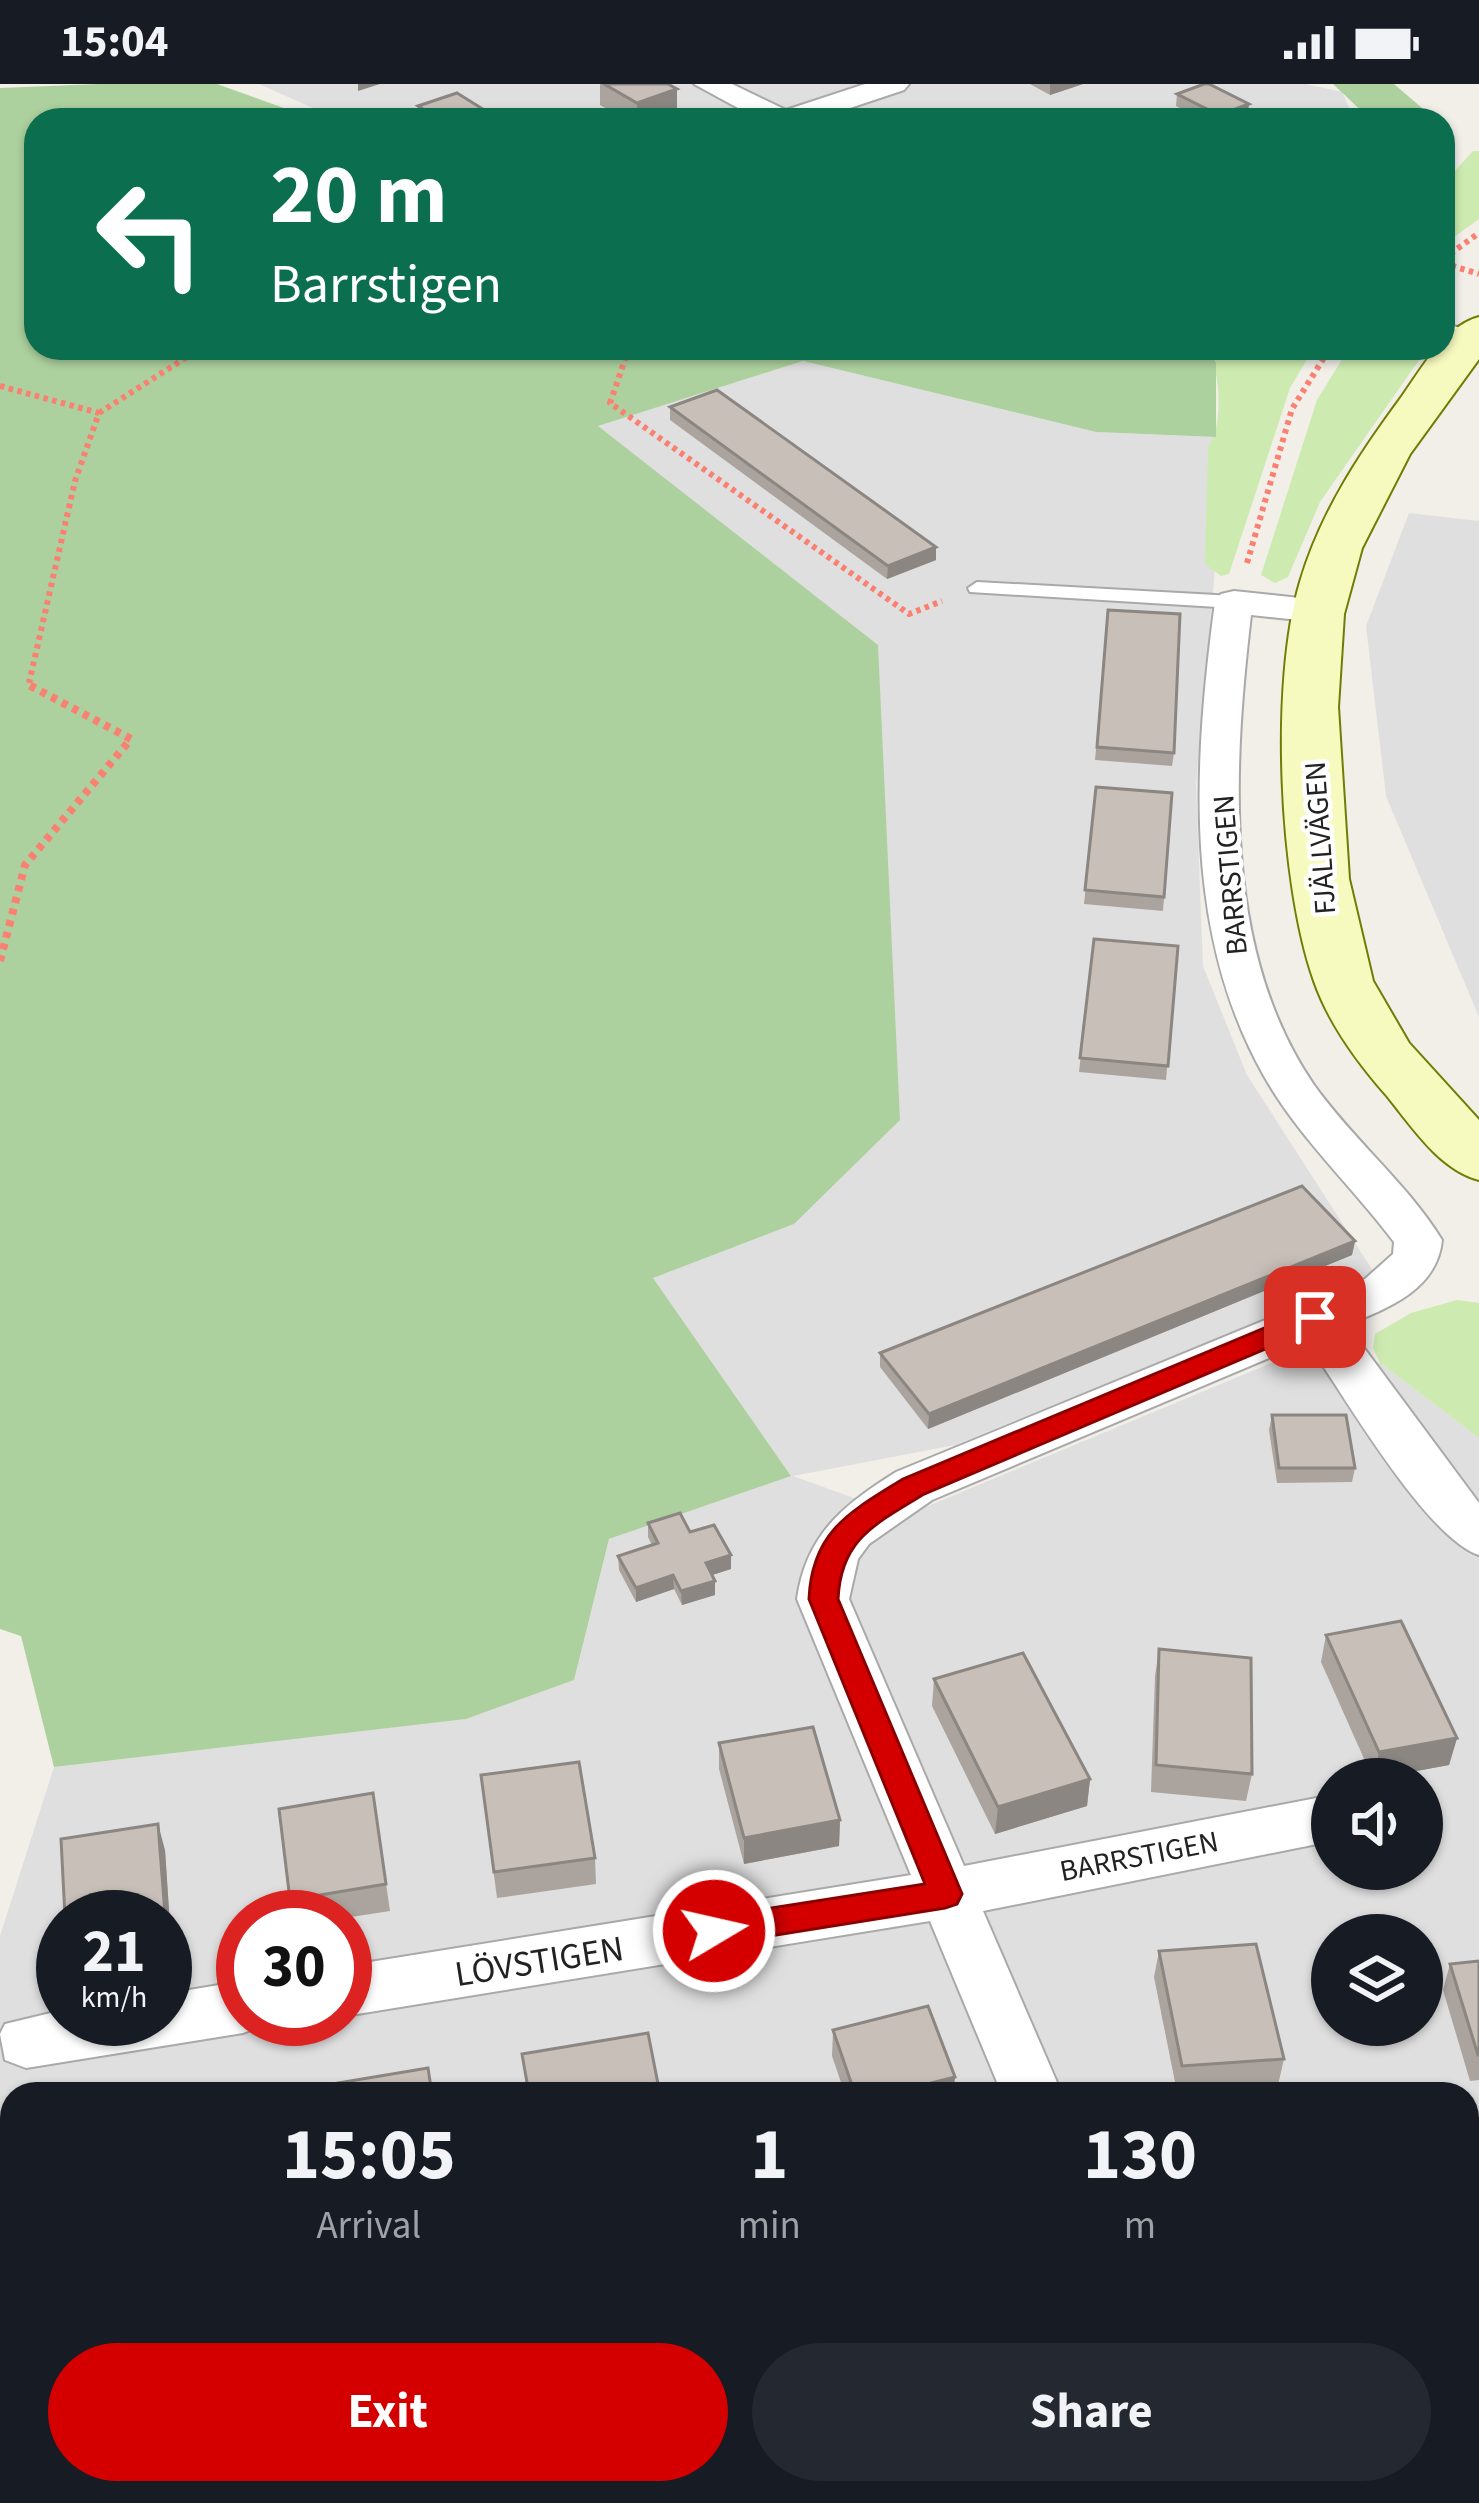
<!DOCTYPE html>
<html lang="en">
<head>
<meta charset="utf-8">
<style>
  :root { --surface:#171b24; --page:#242831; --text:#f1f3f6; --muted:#9ea1a6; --accent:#d40000 }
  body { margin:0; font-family:"Source Sans 3",sans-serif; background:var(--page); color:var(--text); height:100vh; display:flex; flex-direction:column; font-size:45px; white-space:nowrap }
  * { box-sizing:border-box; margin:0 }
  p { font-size:39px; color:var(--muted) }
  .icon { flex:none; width:66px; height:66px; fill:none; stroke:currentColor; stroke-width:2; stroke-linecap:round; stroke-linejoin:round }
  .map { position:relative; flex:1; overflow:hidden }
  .panel { position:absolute; left:0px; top:1998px; width:1479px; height:423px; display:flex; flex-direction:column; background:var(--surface); border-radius:36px 36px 0 0; box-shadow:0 3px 9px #0004 }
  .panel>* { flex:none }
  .hud { position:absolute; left:24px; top:24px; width:1431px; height:252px; border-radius:36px; box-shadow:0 3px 9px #0004; background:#0b6e4f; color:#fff; overflow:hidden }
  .fabs { position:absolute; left:1311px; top:1674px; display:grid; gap:24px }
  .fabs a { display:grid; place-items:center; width:132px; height:132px; border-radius:50%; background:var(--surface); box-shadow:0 3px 9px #0004; font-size:60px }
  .speed { position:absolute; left:36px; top:1806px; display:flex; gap:24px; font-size:60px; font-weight:700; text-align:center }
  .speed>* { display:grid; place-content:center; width:156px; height:156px; border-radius:50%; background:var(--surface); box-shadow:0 3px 9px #0004; line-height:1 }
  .speed small { font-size:30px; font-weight:400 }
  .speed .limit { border:18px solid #d22; background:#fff; color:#111 }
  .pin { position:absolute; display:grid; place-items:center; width:102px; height:102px; color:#fff; margin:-51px; border-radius:24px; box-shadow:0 6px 18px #0006 }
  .me { position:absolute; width:132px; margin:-66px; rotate:81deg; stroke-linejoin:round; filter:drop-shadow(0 0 9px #0008) }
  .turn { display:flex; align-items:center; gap:42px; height:252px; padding:0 48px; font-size:54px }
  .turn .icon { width:156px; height:156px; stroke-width:2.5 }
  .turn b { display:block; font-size:84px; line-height:102px }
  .eta { display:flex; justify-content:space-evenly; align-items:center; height:204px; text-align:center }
  .eta b { font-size:72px; font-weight:700; line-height:84px }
  .cta { display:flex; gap:24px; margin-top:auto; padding:24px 48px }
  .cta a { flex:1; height:138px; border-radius:72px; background:var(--accent); color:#fff; font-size:48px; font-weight:700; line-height:138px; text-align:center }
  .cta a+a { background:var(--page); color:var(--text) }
  .status { display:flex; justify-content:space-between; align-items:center; height:84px; padding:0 60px; background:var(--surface); direction:ltr }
  .status svg { height:33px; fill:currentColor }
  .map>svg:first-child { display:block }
  .residential { fill:#e0dfdf; fill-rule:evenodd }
  .grass { fill:#cdebb0 }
  .forest { fill:#add19e }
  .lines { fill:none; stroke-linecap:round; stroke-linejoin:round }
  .lane-casing { stroke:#a9a9a9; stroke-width:4 }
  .street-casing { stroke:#a9a9a9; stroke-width:4 }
  .secondary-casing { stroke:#707d05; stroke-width:4 }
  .path-far1 { stroke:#fa8072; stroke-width:6; stroke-dasharray:4.5 4.5; stroke-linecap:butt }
  .path { stroke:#fa8072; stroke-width:8; stroke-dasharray:6 6; stroke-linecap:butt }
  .lane { fill:#fff; fill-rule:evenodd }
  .street { fill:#fff; fill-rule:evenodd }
  .secondary { fill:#f7fabf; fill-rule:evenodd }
  .wall { fill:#aba49e }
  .shaded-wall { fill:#8b8681 }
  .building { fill:#c7bfb8; stroke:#8b8681; stroke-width:3 }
  .route { fill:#d40000; stroke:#8a0000; stroke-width:3 }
  .labels { text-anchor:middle; stroke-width:9; stroke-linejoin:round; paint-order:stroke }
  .street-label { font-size:30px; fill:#222; stroke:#fff }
  .near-street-label { font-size:36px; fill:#222; stroke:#fff }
</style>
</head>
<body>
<div class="status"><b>15:04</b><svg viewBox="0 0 49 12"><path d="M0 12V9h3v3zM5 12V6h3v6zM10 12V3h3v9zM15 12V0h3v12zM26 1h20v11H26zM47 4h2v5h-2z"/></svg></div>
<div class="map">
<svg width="1479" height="2419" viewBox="0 0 1479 2419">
  <rect width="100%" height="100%" fill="#f2efe9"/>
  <g class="residential">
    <path d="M259,0H1306L1342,8L1355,36H340Z"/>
    <path d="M803,277L1096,348L1216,353L1226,359L1196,701L1203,882L1247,991L1375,1190L955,1361L793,1392L904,1432L1312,1262L1380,1279L1479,1354V2025L1467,2026V2010H12V2228L0,2229V1852L54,1683L465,1635L573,1596L609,1455L790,1391L652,1193L794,1140L597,342ZM1332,1695H1422V1785H1332ZM63,1833H165V1935H63ZM243,1833H345V1935H243ZM1332,1851H1422V1941H1332Z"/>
    <path d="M1409,429L1479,437V933L1386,712L1366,542Z"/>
    <path d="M1479,2204V2419H0V2392L12,2390V2409H1467V2205Z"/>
  </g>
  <g class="grass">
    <path d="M1473,67H1479V135L1443,161V100Z"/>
    <path d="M1208,264H1314L1290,304L1229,490L1221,492L1205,480L1208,363C1224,342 1220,287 1208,264Z"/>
    <path d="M1349,264H1415L1419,276L1320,418L1288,493L1275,499L1261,491L1317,316Z"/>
    <path d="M1457,1216L1479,1219V1354L1380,1279L1373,1264L1375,1250L1411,1229Z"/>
  </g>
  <g class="forest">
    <path d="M99,0H217L317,36H36V264H1208L1216,279V353L1096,348L803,277L598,342L878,561L900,1036L794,1140L653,1194L791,1392L609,1455L574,1596L466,1635L54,1683L21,1552L0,1545V4Z"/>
    <path d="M1333,0H1394L1436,36H1371Z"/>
  </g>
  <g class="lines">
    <g class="lane-casing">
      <path id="lane" d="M977,498L1234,512L1243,518L1234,524L970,508L968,504Z"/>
    </g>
    <g class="street-casing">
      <g id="street">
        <path d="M694,0H732L786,26L865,0H909L904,6L814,36H760Z"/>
        <path d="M1443,239L1479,249V269L1443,259Z"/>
        <path d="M1234,507L1318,516L1331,519L1337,527L1331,535L1318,538L1251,531C1233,684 1222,867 1314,1001C1353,1056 1407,1099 1442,1156C1437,1206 1388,1224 1347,1241L1479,1419V1471C1426,1454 1342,1308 1307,1258L932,1416L869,1460L858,1475L849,1515L964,1782L1332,1711V1757L983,1827L1062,2010H1002L930,1837L345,1932V1882L911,1791L797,1515C806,1451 843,1421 896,1388L1365,1195L1393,1170L1394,1158C1352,1102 1299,1054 1264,992C1182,847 1194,677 1215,518L1221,510Z"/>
        <path d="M243,1897V1935H267L264,1941L243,1949L26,1984L5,1976L0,1950L5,1940L63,1926V1935H165V1910Z"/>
        <path d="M1479,2062V2118L1467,2119V2063Z"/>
        <path d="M12,2270V2332L0,2334V2272Z"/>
        <path d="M761,2409H827L829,2419H763Z"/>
      </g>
    </g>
    <g class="secondary-casing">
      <path id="secondary" d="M1479,233V275L1410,370L1362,464L1344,530L1338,623L1349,795L1373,897L1409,959L1479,1036V1096C1440,1086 1412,1043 1387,1012C1357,978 1329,940 1314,897C1279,798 1270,598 1300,498C1320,430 1358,372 1400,315C1421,286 1444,242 1479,233Z"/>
    </g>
    <g class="path-far1">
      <path d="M1443,175L1479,149"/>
      <path d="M1443,179L1479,190"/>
      <path d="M629,264L610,319L909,530L942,517"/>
      <path d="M0,302L99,329L75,397L29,599"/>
      <path d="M99,329L201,264"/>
      <path d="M1247,479L1292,325L1330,264"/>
    </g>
    <path class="path" d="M0,877L25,781L131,655L29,601L30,596"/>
    <use href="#lane" class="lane"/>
    <use href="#street" class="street"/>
    <use href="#secondary" class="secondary"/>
  </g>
  <g class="wall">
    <path d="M600,0H668L677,29L656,36H627L600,21Z"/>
    <path d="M1030,0H1083L1050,11Z"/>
    <path d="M1177,10L1249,20L1247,32L1237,36H1203L1176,22Z"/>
    <path d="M418,22L487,36H422L419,34Z"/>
    <path d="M670,323L936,463V476L887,495L670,336Z"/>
    <path d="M1108,526L1174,669L1172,682L1095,676Z"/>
    <path d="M1096,703L1172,709L1163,827L1084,820Z"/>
    <path d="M1094,855L1178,862L1166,996L1079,988Z"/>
    <path d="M1355,1157L1352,1171L928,1345L880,1283V1269Z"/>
    <path d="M1272,1331L1355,1384L1352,1398L1277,1399L1269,1346Z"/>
    <path d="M648,1439L690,1448L731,1485L712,1491L715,1497V1511L682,1521L674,1505L636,1518L619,1486L618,1472L652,1461L648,1453Z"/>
    <path d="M1326,1551L1457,1654L1449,1681L1373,1695L1321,1578Z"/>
    <path d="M1159,1565L1252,1690L1246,1717L1151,1708L1155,1592Z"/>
    <path d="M934,1595L1090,1695L1087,1722L995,1750L932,1622Z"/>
    <path d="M719,1659L840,1736L839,1762L744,1780L719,1685Z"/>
    <path d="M481,1691L595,1774L596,1800L497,1814Z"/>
    <path d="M373,1709L390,1827L345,1834L293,1833L290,1816Z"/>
    <path d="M165,1766L171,1857L165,1858V1833H65Z"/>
    <path d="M1159,1867L1284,1975L1278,2001L1177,2008L1154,1893Z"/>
    <path d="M1479,1877V1996L1470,1997L1443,1906L1450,1880Z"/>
    <path d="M833,1946L955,1993L953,2010H845L832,1972Z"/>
  </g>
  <g class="shaded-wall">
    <path d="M358,0H380L358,7Z"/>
    <path d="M1050,0H1083L1050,11Z"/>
    <path d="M677,5V29L656,36H638L637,19Z"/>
    <path d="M1249,20L1247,32L1237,36H1218L1219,31Z"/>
    <path d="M486,27L487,36H459Z"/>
    <path d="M936,463V476L887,495L888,482Z"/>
    <path d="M1355,1157L1352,1171L928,1345L929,1330Z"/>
    <path d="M731,1471V1485L706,1493V1479Z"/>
    <path d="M673,1491L674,1505L636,1518V1504Z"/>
    <path d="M715,1497V1511L682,1521L681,1507Z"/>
    <path d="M1457,1654L1449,1681L1373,1695L1379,1668Z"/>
    <path d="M1090,1695L1087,1722L995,1750L998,1723Z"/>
    <path d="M840,1736L839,1762L744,1780V1754Z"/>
    <path d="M158,1740L165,1766L171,1857L165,1830Z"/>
    <path d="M955,1993L953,2010H888Z"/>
  </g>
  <g class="building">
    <path d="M604,0H668L677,5L637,19Z"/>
    <path d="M1204,0H1209L1249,20L1219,31L1177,10Z"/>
    <path d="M457,9L486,27L459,36H441L418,22Z"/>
    <path d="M717,306L936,463L888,482L670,323Z"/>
    <path d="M1108,526L1180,530L1174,669L1097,663Z"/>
    <path d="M1096,703L1172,709L1164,813L1085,806Z"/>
    <path d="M1094,855L1178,862L1168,982L1080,974Z"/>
    <path d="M1302,1102L1355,1157L929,1330L880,1269Z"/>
    <path d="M1272,1331H1346L1355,1384H1279Z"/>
    <path d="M680,1429L690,1448L714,1441L731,1471L706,1479L715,1497L681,1507L673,1491L636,1504L618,1472L658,1459L648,1439Z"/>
    <path d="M1401,1537L1457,1654L1379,1668L1326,1551Z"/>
    <path d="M1159,1565L1251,1574L1252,1690L1156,1681Z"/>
    <path d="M1023,1569L1090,1695L998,1723L934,1595Z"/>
    <path d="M813,1643L840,1736L744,1754L719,1659Z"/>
    <path d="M579,1678L595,1774L494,1788L481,1691Z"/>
    <path d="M373,1709L386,1800L290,1816L279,1725Z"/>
    <path d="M158,1740L165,1830L149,1833H65L61,1755Z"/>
    <path d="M1256,1860L1284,1975L1182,1982L1159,1867Z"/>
    <path d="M1479,1877V1971H1478L1450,1880Z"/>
    <path d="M928,1922L955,1993L888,2010H855L833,1946Z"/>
    <path d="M648,1949L660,2010H529L522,1970Z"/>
    <path d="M428,1984L432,2010H308V2004Z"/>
  </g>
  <path class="route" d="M1315,1223L1324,1226L1328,1233L1324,1240L924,1410C876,1440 841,1454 838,1515L962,1810L957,1820L945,1824L714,1861L703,1857L698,1847L703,1837L714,1833L925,1800L809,1515C812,1447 850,1428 903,1395Z"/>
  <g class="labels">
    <g class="street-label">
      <text transform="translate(1320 754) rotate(-94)" y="10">FJÄLLVÄGEN</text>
      <text transform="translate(1230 791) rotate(-95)" y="10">BARRSTIGEN</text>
      <text transform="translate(1139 1772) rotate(-11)" y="10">BARRSTIGEN</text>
    </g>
    <g class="near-street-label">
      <text transform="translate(539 1876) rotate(-9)" y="13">LÖVSTIGEN</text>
    </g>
  </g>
</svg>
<div class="fabs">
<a><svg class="icon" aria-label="sound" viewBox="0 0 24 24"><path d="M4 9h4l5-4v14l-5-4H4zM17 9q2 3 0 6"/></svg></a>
<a><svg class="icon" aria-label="layers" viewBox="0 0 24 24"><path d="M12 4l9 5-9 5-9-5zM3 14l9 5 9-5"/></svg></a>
</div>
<div class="speed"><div>21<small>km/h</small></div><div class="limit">30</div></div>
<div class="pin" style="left:1315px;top:1233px;background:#d93025"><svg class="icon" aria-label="arrive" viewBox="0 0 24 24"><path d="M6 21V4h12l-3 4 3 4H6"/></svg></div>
<svg class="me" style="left:714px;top:1847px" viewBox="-20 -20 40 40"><circle r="17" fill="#d40000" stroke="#fff" stroke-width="3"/><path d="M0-11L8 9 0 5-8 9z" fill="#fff"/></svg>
<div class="hud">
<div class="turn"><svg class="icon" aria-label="left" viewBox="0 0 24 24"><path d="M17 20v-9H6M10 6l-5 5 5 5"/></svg><div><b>20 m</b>Barrstigen</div></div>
</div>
<section class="panel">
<div class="eta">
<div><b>15:05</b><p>Arrival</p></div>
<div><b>1</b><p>min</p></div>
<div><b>130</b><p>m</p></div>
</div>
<div class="cta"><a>Exit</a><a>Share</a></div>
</section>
</div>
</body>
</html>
